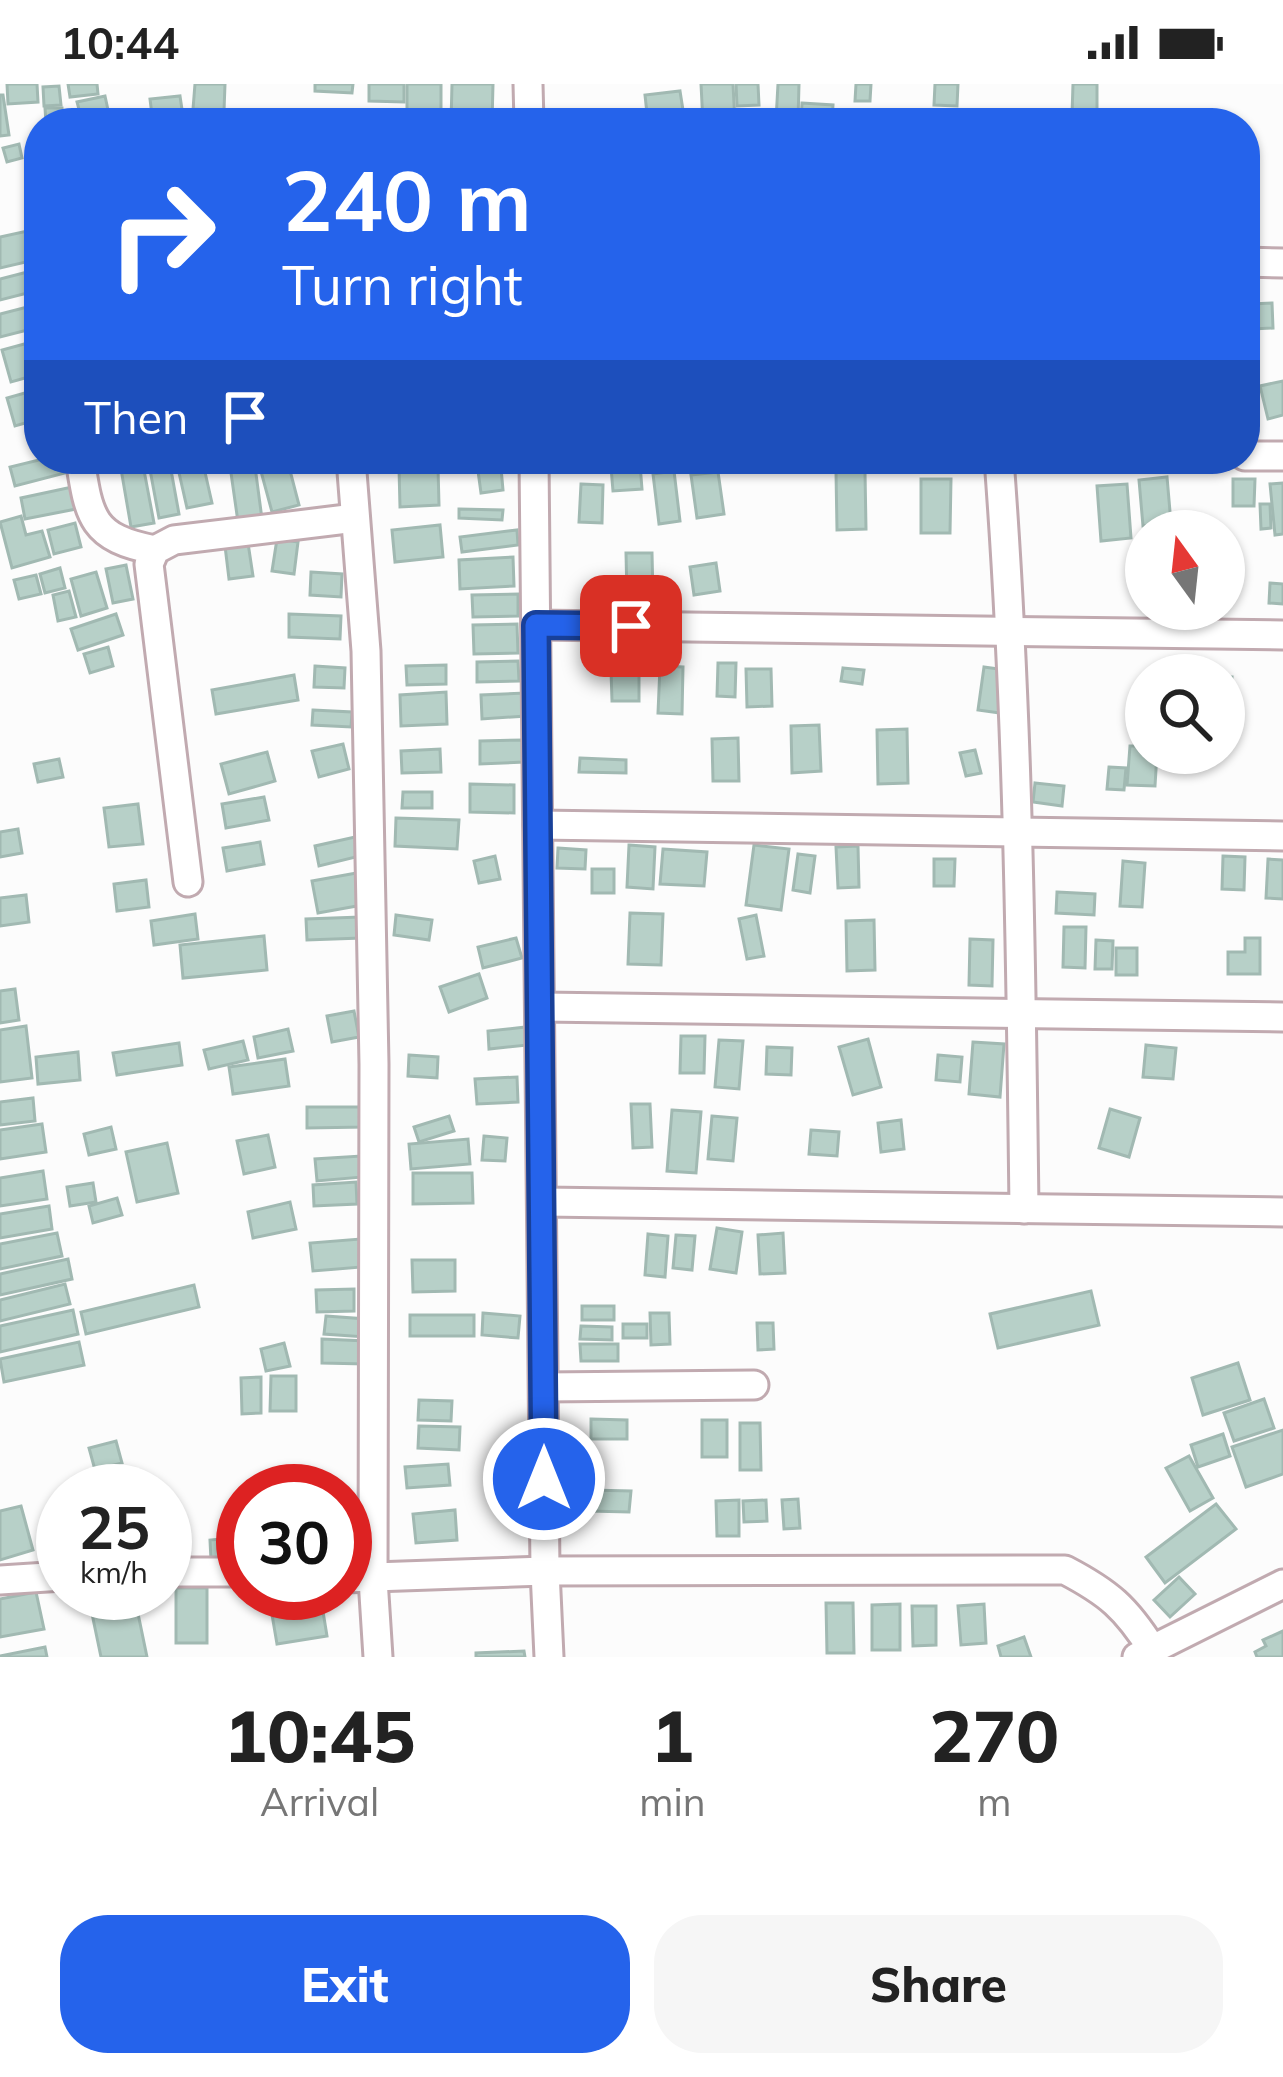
<!DOCTYPE html>
<html lang="en">
<head>
<meta charset="utf-8">
<style>
  :root { --surface:#fff; --page:#f6f6f6; --text:#222; --muted:#767676; --accent:#2563eb }
  body { margin:0; font-family:Mulish,sans-serif; background:var(--page); color:var(--text); height:100vh; display:flex; flex-direction:column; font-size:45px; white-space:nowrap }
  * { box-sizing:border-box; margin:0 }
  p { font-size:39px; color:var(--muted) }
  .icon { flex:none; width:66px; height:66px; fill:none; stroke:currentColor; stroke-width:2; stroke-linecap:round; stroke-linejoin:round }
  .map { position:relative; height:1573px; overflow:hidden }
  .details { display:flex; flex-direction:column; background:var(--surface); flex:1 }
  .details>* { flex:none }
  .hud { position:absolute; left:24px; top:24px; width:1236px; height:366px; border-radius:48px; box-shadow:0 3px 9px #0004; background:#2563eb; color:#fff; overflow:hidden }
  .needle { width:78px; rotate:345deg }
  .fabs { position:absolute; left:1125px; top:426px; display:grid; gap:24px }
  .fabs a { display:grid; place-items:center; width:120px; height:120px; border-radius:50%; background:var(--surface); box-shadow:0 3px 9px #0004; font-size:60px }
  .speed { position:absolute; left:36px; top:1380px; display:flex; gap:24px; font-size:60px; font-weight:700; text-align:center }
  .speed>* { display:grid; place-content:center; width:156px; height:156px; border-radius:50%; background:var(--surface); box-shadow:0 3px 9px #0004; line-height:1 }
  .speed small { font-size:30px; font-weight:400 }
  .speed .limit { border:18px solid #d22; background:#fff; color:#111 }
  .pin { position:absolute; display:grid; place-items:center; width:102px; height:102px; color:#fff; margin:-51px; border-radius:24px; box-shadow:0 6px 18px #0006 }
  .me { position:absolute; width:132px; margin:-66px; rotate:0deg; stroke-linejoin:round; filter:drop-shadow(0 0 9px #0008) }
  .turn { display:flex; align-items:center; gap:42px; height:252px; padding:0 60px; font-size:54px }
  .turn .icon { width:156px; height:156px; stroke-width:2.5 }
  .turn b { display:block; font-size:84px; line-height:102px }
  .then { display:flex; align-items:center; height:114px; padding:0 60px; background:#0003; gap:24px; font-size:45px }
  .eta { display:flex; justify-content:space-evenly; align-items:center; height:204px; text-align:center }
  .eta b { font-size:72px; font-weight:800; line-height:84px }
  .primary-button { display:flex; gap:24px; margin-top:auto; padding:24px 60px }
  .primary-button a { flex:1; height:138px; border-radius:48px; background:var(--accent); color:#fff; font-size:48px; font-weight:800; line-height:138px; text-align:center }
  .primary-button a+a { background:var(--page); color:var(--text) }
  .status { display:flex; justify-content:space-between; align-items:center; height:84px; padding:0 60px; background:var(--surface); direction:ltr }
  .status svg { height:33px; fill:currentColor }
  .map>svg:first-child { display:block }
  .building { fill:#b7d0c8; stroke:#a1b9b2; stroke-width:3 }
  .lines { fill:none; stroke-linecap:round; stroke-linejoin:round }
  .minor-casing { stroke:#c1aab0; stroke-width:33 }
  .minor { stroke:#fff; stroke-width:27 }
  .route-casing { stroke:#184099; stroke-width:30 }
  .route { stroke:#2563eb; stroke-width:21 }
</style>
</head>
<body>
<div class="status"><b>10:44</b><svg viewBox="0 0 49 12"><path d="M0 12V9h3v3zM5 12V6h3v6zM10 12V3h3v9zM15 12V0h3v12zM26 1h20v11H26zM47 4h2v5h-2z"/></svg></div>
<div class="map">
<svg width="1283" height="1573" viewBox="0 0 1283 1573">
  <rect width="100%" height="100%" fill="#fcfcfc"/>
  <g class="building">
    <path d="M7,0H37L38,18L8,20Z"/>
    <path d="M68,0H97L98,10L70,13Z"/>
    <path d="M195,0H225L224,27L193,25Z"/>
    <path d="M315,0H353L352,9L315,7Z"/>
    <path d="M369,0H404V18L369,17Z"/>
    <rect x="407" y="0" width="34" height="39"/>
    <path d="M452,0H493L492,39H451Z"/>
    <path d="M701,0H733L735,39H703Z"/>
    <path d="M736,0H758L759,21L737,22Z"/>
    <path d="M778,0H799L798,37L776,36Z"/>
    <path d="M856,0H871L870,17H855Z"/>
    <path d="M935,0H958L957,22L934,21Z"/>
    <path d="M1073,0H1097V32H1072Z"/>
    <path d="M59,2L61,21L44,22L43,3Z"/>
    <path d="M680,7L685,39H648L645,11Z"/>
    <path d="M0,11H3L9,51L0,52Z"/>
    <path d="M105,12L108,26L81,33L77,18Z"/>
    <path d="M180,12L184,39H153L150,15Z"/>
    <path d="M802,19L833,21L832,39H801Z"/>
    <path d="M45,24H62L63,39H46Z"/>
    <path d="M19,60L22,74L7,78L3,64Z"/>
    <path d="M32,146L39,175L0,184V153Z"/>
    <path d="M39,185V206L0,216V195Z"/>
    <path d="M1250,210L1251,255H1245V211Z"/>
    <path d="M1272,219L1273,244L1253,245L1252,220Z"/>
    <path d="M39,220V243L0,253V230Z"/>
    <path d="M39,256V290L11,298L2,266Z"/>
    <path d="M1283,297V331L1268,335L1260,302Z"/>
    <path d="M39,305V335L15,342L7,314Z"/>
    <path d="M43,375H62L65,389L15,402L10,383Z"/>
    <path d="M148,375H169L179,430L159,434Z"/>
    <path d="M202,375L212,419L187,424L177,380Z"/>
    <path d="M229,375H254L262,435L238,438Z"/>
    <path d="M277,375H287L299,421L272,428L259,380Z"/>
    <path d="M640,380L642,405L613,407L611,383Z"/>
    <path d="M143,381L154,439L131,443L121,385Z"/>
    <path d="M438,383L439,421L400,423L399,384Z"/>
    <path d="M501,384L503,406L481,409L478,387Z"/>
    <path d="M674,387L680,437L659,440L653,390Z"/>
    <path d="M718,388L724,430L697,434L691,391Z"/>
    <path d="M836,388H865L866,445L837,446Z"/>
    <path d="M1167,393L1171,439L1143,442L1139,396Z"/>
    <path d="M921,395H951L950,449H921Z"/>
    <path d="M1233,395H1255L1254,422H1233Z"/>
    <path d="M1283,399V450L1275,451L1270,400Z"/>
    <path d="M581,400L603,401L602,439L579,438Z"/>
    <path d="M1127,400L1131,454L1101,457L1097,402Z"/>
    <path d="M72,403L76,425L25,435L21,414Z"/>
    <path d="M1260,420H1270L1271,444L1261,445Z"/>
    <path d="M459,425L503,426L502,436L459,434Z"/>
    <path d="M21,432L26,451L42,447L50,473L12,484L0,438Z"/>
    <path d="M75,439L81,463L54,470L48,446Z"/>
    <path d="M440,441L443,473L395,478L392,446Z"/>
    <path d="M517,446L518,461L462,468L460,453Z"/>
    <path d="M277,455L298,458L294,490L272,487Z"/>
    <path d="M248,459L253,492L229,495L225,462Z"/>
    <path d="M626,469H652L653,513H627Z"/>
    <path d="M513,473L514,502L460,505L459,476Z"/>
    <path d="M716,479L720,507L694,511L690,483Z"/>
    <path d="M126,481L133,515L113,519L106,485Z"/>
    <path d="M60,484L65,504L45,509L40,490Z"/>
    <path d="M96,488L107,524L81,532L71,495Z"/>
    <path d="M311,488L342,490L341,513L310,511Z"/>
    <path d="M36,491L41,510L19,515L14,496Z"/>
    <path d="M1270,499L1283,500V520L1269,519Z"/>
    <path d="M69,507L76,533L58,537L53,511Z"/>
    <path d="M518,510V532L473,533L472,511Z"/>
    <path d="M116,530L123,551L78,566L71,545Z"/>
    <path d="M289,530L341,532L340,555L289,553Z"/>
    <path d="M517,540L518,569L474,570L473,541Z"/>
    <path d="M108,563L113,582L90,589L84,570Z"/>
    <path d="M518,577L519,597L477,598V578Z"/>
    <path d="M718,579H736L735,613L717,612Z"/>
    <path d="M446,581V600L407,601L406,582Z"/>
    <path d="M315,582L345,584L344,604L314,603Z"/>
    <path d="M660,582L683,583L682,630L658,629Z"/>
    <path d="M984,583L1006,586L1000,629L978,626Z"/>
    <path d="M843,584L864,586L862,600L841,597Z"/>
    <path d="M639,585V617H612L611,586Z"/>
    <path d="M746,585H771L772,622L747,623Z"/>
    <path d="M294,591L298,616L216,630L212,606Z"/>
    <path d="M1224,593H1232L1230,629H1224Z"/>
    <path d="M446,608L447,640L401,642L400,611Z"/>
    <path d="M525,609L526,632L482,635L481,611Z"/>
    <path d="M313,626L352,628L351,643L312,641Z"/>
    <path d="M819,641L821,687L792,689L791,642Z"/>
    <path d="M907,645L908,699L878,700L877,646Z"/>
    <path d="M738,654L739,697H713L712,655Z"/>
    <path d="M523,656L524,678L480,680V657Z"/>
    <path d="M343,660L349,685L319,693L312,667Z"/>
    <path d="M1130,662H1146V669H1157L1155,702L1127,701Z"/>
    <path d="M440,665L441,688L402,689L401,667Z"/>
    <path d="M975,666L981,689L966,692L960,669Z"/>
    <path d="M267,668L275,697L229,710L221,680Z"/>
    <path d="M580,674L626,676V689L579,688Z"/>
    <path d="M59,675L63,693L38,698L34,680Z"/>
    <path d="M1109,683L1126,684L1124,706L1107,705Z"/>
    <path d="M1035,699L1064,702L1062,722L1033,718Z"/>
    <path d="M470,700L514,701V729L470,728Z"/>
    <path d="M403,708H432V724H402Z"/>
    <path d="M264,713L269,736L226,744L222,720Z"/>
    <path d="M138,720L143,760L109,763L104,724Z"/>
    <path d="M396,734L459,736L457,765L395,762Z"/>
    <path d="M18,745L22,769L0,773V748Z"/>
    <path d="M355,753L360,772L319,782L315,762Z"/>
    <path d="M260,758L264,780L227,787L223,764Z"/>
    <path d="M629,761L655,763L653,805L627,803Z"/>
    <path d="M754,761L789,765L781,826L746,821Z"/>
    <path d="M858,762L859,803L838,804L836,763Z"/>
    <path d="M558,764L586,766L585,785L557,784Z"/>
    <path d="M663,765L707,768L704,802L660,800Z"/>
    <path d="M798,770L815,772L810,809L793,806Z"/>
    <path d="M495,772L500,795L479,799L474,777Z"/>
    <path d="M1223,772L1245,773L1244,806L1222,805Z"/>
    <path d="M934,775H955L954,802H934Z"/>
    <path d="M1268,775L1283,776V815L1266,814Z"/>
    <path d="M1123,777L1145,779L1142,823L1120,822Z"/>
    <rect x="592" y="785" width="22" height="24"/>
    <path d="M362,788L368,820L318,829L312,797Z"/>
    <path d="M146,796L149,823L117,827L114,800Z"/>
    <path d="M1057,808L1095,810L1094,831L1056,829Z"/>
    <path d="M26,811L29,838L0,842V814Z"/>
    <path d="M630,829L663,830L661,881L628,880Z"/>
    <path d="M195,830L198,855L154,861L151,837Z"/>
    <path d="M396,831L432,836L429,856L394,851Z"/>
    <path d="M756,831L764,872L747,875L739,835Z"/>
    <path d="M360,833L361,854L307,856L306,835Z"/>
    <path d="M874,836L875,886L847,887L846,837Z"/>
    <path d="M1064,843H1086L1085,884L1063,883Z"/>
    <path d="M264,852L267,886L183,894L180,861Z"/>
    <path d="M516,854L522,874L483,884L478,863Z"/>
    <path d="M1245,854H1260V890H1228V868H1245Z"/>
    <path d="M970,855L993,856L992,902L969,901Z"/>
    <path d="M1096,856L1113,857L1112,885H1095Z"/>
    <rect x="1116" y="864" width="21" height="27"/>
    <path d="M479,890L487,914L449,928L440,903Z"/>
    <path d="M15,905L19,936L0,939V907Z"/>
    <path d="M354,927L359,953L332,958L327,932Z"/>
    <path d="M26,942L32,994L0,998V946Z"/>
    <path d="M526,943L528,961L489,965L488,947Z"/>
    <path d="M288,945L293,967L258,974L254,953Z"/>
    <path d="M681,952H705L704,989H680Z"/>
    <path d="M868,955L881,1003L853,1011L839,963Z"/>
    <path d="M719,956L743,957L739,1005L715,1003Z"/>
    <path d="M243,957L248,976L209,985L204,966Z"/>
    <path d="M973,958L1004,960L1000,1013L969,1010Z"/>
    <path d="M179,959L182,981L117,991L113,969Z"/>
    <path d="M1146,961L1176,964L1173,995L1143,993Z"/>
    <path d="M767,963L792,964L791,991L766,990Z"/>
    <path d="M78,968L80,996L38,1000L36,973Z"/>
    <path d="M409,971L438,973L437,994L408,992Z"/>
    <path d="M938,971L962,973L960,998L936,996Z"/>
    <path d="M285,975L289,1002L233,1010L229,983Z"/>
    <path d="M517,993L518,1018L477,1020L475,995Z"/>
    <path d="M33,1014L35,1037L0,1041V1018Z"/>
    <path d="M631,1020H650L652,1063L633,1064Z"/>
    <path d="M307,1023H365V1043L307,1044Z"/>
    <path d="M1110,1025L1140,1034L1129,1073L1099,1064Z"/>
    <path d="M672,1026L701,1028L696,1089L667,1087Z"/>
    <path d="M449,1032L454,1047L419,1058L414,1043Z"/>
    <path d="M712,1032L737,1034L733,1077L708,1075Z"/>
    <path d="M901,1036L904,1065L881,1068L878,1039Z"/>
    <path d="M42,1040L46,1068L0,1075V1046Z"/>
    <path d="M111,1043L116,1065L89,1071L84,1050Z"/>
    <path d="M811,1046L839,1048L837,1072L809,1070Z"/>
    <path d="M268,1051L275,1083L244,1090L237,1057Z"/>
    <path d="M484,1052L507,1054L505,1077L482,1076Z"/>
    <path d="M468,1055L470,1080L411,1085L409,1060Z"/>
    <path d="M167,1059L178,1109L137,1118L126,1068Z"/>
    <path d="M361,1072L363,1093L317,1097L315,1075Z"/>
    <path d="M43,1087L47,1115L0,1122V1094Z"/>
    <path d="M413,1089H472L473,1119L413,1120Z"/>
    <path d="M356,1098L357,1120L314,1122L313,1101Z"/>
    <path d="M93,1099L96,1118L70,1122L67,1103Z"/>
    <path d="M117,1114L122,1131L93,1139L89,1122Z"/>
    <path d="M290,1118L296,1145L253,1154L248,1128Z"/>
    <path d="M49,1122L52,1145L0,1154V1130Z"/>
    <path d="M717,1144L742,1148L736,1189L710,1185Z"/>
    <path d="M57,1149L62,1172L0,1185V1160Z"/>
    <path d="M783,1149L785,1189L760,1190L758,1151Z"/>
    <path d="M648,1150L668,1152L665,1193L645,1191Z"/>
    <path d="M676,1151L695,1152L692,1186L673,1184Z"/>
    <path d="M360,1155L362,1183L313,1187L310,1159Z"/>
    <path d="M68,1175L72,1195L0,1211V1190Z"/>
    <path d="M412,1176H455V1207L413,1208Z"/>
    <path d="M65,1200L70,1220L0,1237V1216Z"/>
    <path d="M194,1201L199,1223L86,1250L81,1228Z"/>
    <path d="M354,1205V1227L317,1228L316,1206Z"/>
    <path d="M1091,1207L1099,1241L998,1264L990,1230Z"/>
    <rect x="582" y="1222" width="32" height="14"/>
    <path d="M73,1226L78,1250L0,1268V1242Z"/>
    <path d="M483,1229L520,1232L518,1254L482,1251Z"/>
    <path d="M650,1229H669L670,1260L651,1261Z"/>
    <rect x="410" y="1231" width="64" height="21"/>
    <path d="M326,1232L366,1235L365,1253L324,1250Z"/>
    <path d="M757,1239H773L774,1265L758,1266Z"/>
    <rect x="623" y="1240" width="24" height="14"/>
    <path d="M581,1242L612,1243V1256L580,1255Z"/>
    <path d="M322,1255L366,1257L365,1280L322,1279Z"/>
    <path d="M79,1258L84,1281L4,1298L0,1275Z"/>
    <path d="M284,1259L290,1282L266,1287L261,1265Z"/>
    <path d="M580,1260H618V1277H581Z"/>
    <path d="M1238,1279L1250,1316L1203,1331L1192,1294Z"/>
    <path d="M271,1292H296V1327H270Z"/>
    <path d="M261,1293V1329L242,1330L241,1294Z"/>
    <path d="M1264,1315L1274,1344L1234,1357L1224,1329Z"/>
    <path d="M419,1316L452,1317L451,1337L418,1336Z"/>
    <path d="M591,1335L627,1336V1355H591Z"/>
    <rect x="702" y="1336" width="25" height="37"/>
    <path d="M740,1339H760L761,1386H740Z"/>
    <path d="M419,1342L460,1343L459,1366L418,1364Z"/>
    <path d="M1283,1346V1390L1246,1403L1232,1363Z"/>
    <path d="M1223,1350L1230,1372L1198,1383L1191,1361Z"/>
    <path d="M116,1357L122,1379L95,1386L89,1364Z"/>
    <path d="M1189,1372L1213,1414L1190,1427L1166,1384Z"/>
    <path d="M448,1380L450,1401L407,1404L405,1383Z"/>
    <path d="M125,1389L127,1407H92L90,1395Z"/>
    <path d="M589,1406L631,1407L629,1428L589,1427Z"/>
    <path d="M798,1415L800,1444L784,1445L782,1416Z"/>
    <path d="M739,1416V1452H717L716,1417Z"/>
    <path d="M766,1416L767,1437L744,1438L743,1417Z"/>
    <path d="M1216,1420L1236,1445L1165,1499L1146,1473Z"/>
    <path d="M21,1422L33,1466L0,1476V1427Z"/>
    <path d="M455,1426L457,1456L416,1459L413,1430Z"/>
    <path d="M243,1453V1473L211,1476L210,1456Z"/>
    <path d="M1179,1493L1195,1510L1170,1533L1154,1516Z"/>
    <rect x="176" y="1504" width="31" height="55"/>
    <path d="M36,1508L44,1545L0,1553V1515Z"/>
    <path d="M295,1509H320L327,1552L277,1560L269,1513Z"/>
    <path d="M135,1515L147,1573H101L91,1525Z"/>
    <path d="M826,1519H853L854,1569H827Z"/>
    <path d="M900,1520V1566H872V1521Z"/>
    <path d="M984,1520L986,1559L961,1561L958,1522Z"/>
    <path d="M912,1522H936V1561L913,1562Z"/>
    <path d="M1283,1547V1573H1257L1255,1568L1266,1562L1263,1556Z"/>
    <path d="M1024,1553L1031,1573H1001L998,1562Z"/>
    <path d="M45,1563L47,1573H0V1572Z"/>
    <path d="M524,1567L525,1573H476V1569Z"/>
  </g>
  <g class="lines">
    <g class="minor-casing">
      <g id="minor">
        <path d="M528,0L529,39"/>
        <path d="M1245,178L1283,179"/>
        <path d="M1245,372H1283"/>
        <path d="M80,375C89,434 92,454 155,466"/>
        <path d="M351,375L366,567L374,980L373,1495L378,1573"/>
        <path d="M534,375L545,1487L549,1573"/>
        <path d="M999,375C1018,625 1021,874 1024,1125"/>
        <path d="M536,541L1283,551"/>
        <path d="M538,741L1283,752"/>
        <path d="M188,798L149,480L155,466L174,456L355,434"/>
        <path d="M541,923L1283,933"/>
        <path d="M544,1118L1283,1128"/>
        <path d="M544,1303L754,1301"/>
        <path d="M165,1488H243"/>
        <path d="M345,1494L545,1487L1065,1486C1109,1509 1126,1524 1152,1565"/>
        <path d="M0,1496L63,1492"/>
        <path d="M1137,1573L1283,1500"/>
      </g>
    </g>
    <use href="#minor" class="minor"/>
  </g>
  <g class="lines">
    <g class="route-casing">
      <path id="route" d="M544,1395L536,541L631,542"/>
    </g>
    <use href="#route" class="route"/>
  </g>
</svg>
<div class="fabs">
<a><svg class="needle" viewBox="-14 -14 28 28"><path d="M0-13l5 13h-10z" fill="#e53935"/><path d="M0 13l5-13h-10z" fill="#767676"/></svg></a>
<a><svg class="icon" aria-label="search" viewBox="0 0 24 24"><circle cx="10" cy="10" r="6"/><path d="M15 15l6 6"/></svg></a>
</div>
<div class="speed"><div>25<small>km/h</small></div><div class="limit">30</div></div>
<div class="pin" style="left:631px;top:542px;background:#d93025"><svg class="icon" aria-label="arrive" viewBox="0 0 24 24"><path d="M6 21V4h12l-3 4 3 4H6"/></svg></div>
<svg class="me" style="left:544px;top:1395px" viewBox="-20 -20 40 40"><circle r="17" fill="#2563eb" stroke="#fff" stroke-width="3"/><path d="M0-11L8 9 0 5-8 9z" fill="#fff"/></svg>
<div class="hud">
<div class="turn"><svg class="icon" aria-label="right" viewBox="0 0 24 24"><path d="M7 20v-9h11M14 6l5 5-5 5"/></svg><div><b>240 m</b>Turn right</div></div>
<div class="then">Then<svg class="icon" aria-label="arrive" viewBox="0 0 24 24"><path d="M6 21V4h12l-3 4 3 4H6"/></svg></div>
</div>
</div>
<section class="details">
<div class="eta">
<div><b>10:45</b><p>Arrival</p></div>
<div><b>1</b><p>min</p></div>
<div><b>270</b><p>m</p></div>
</div>
<div class="primary-button"><a>Exit</a><a>Share</a></div>
</section>
</body>
</html>
